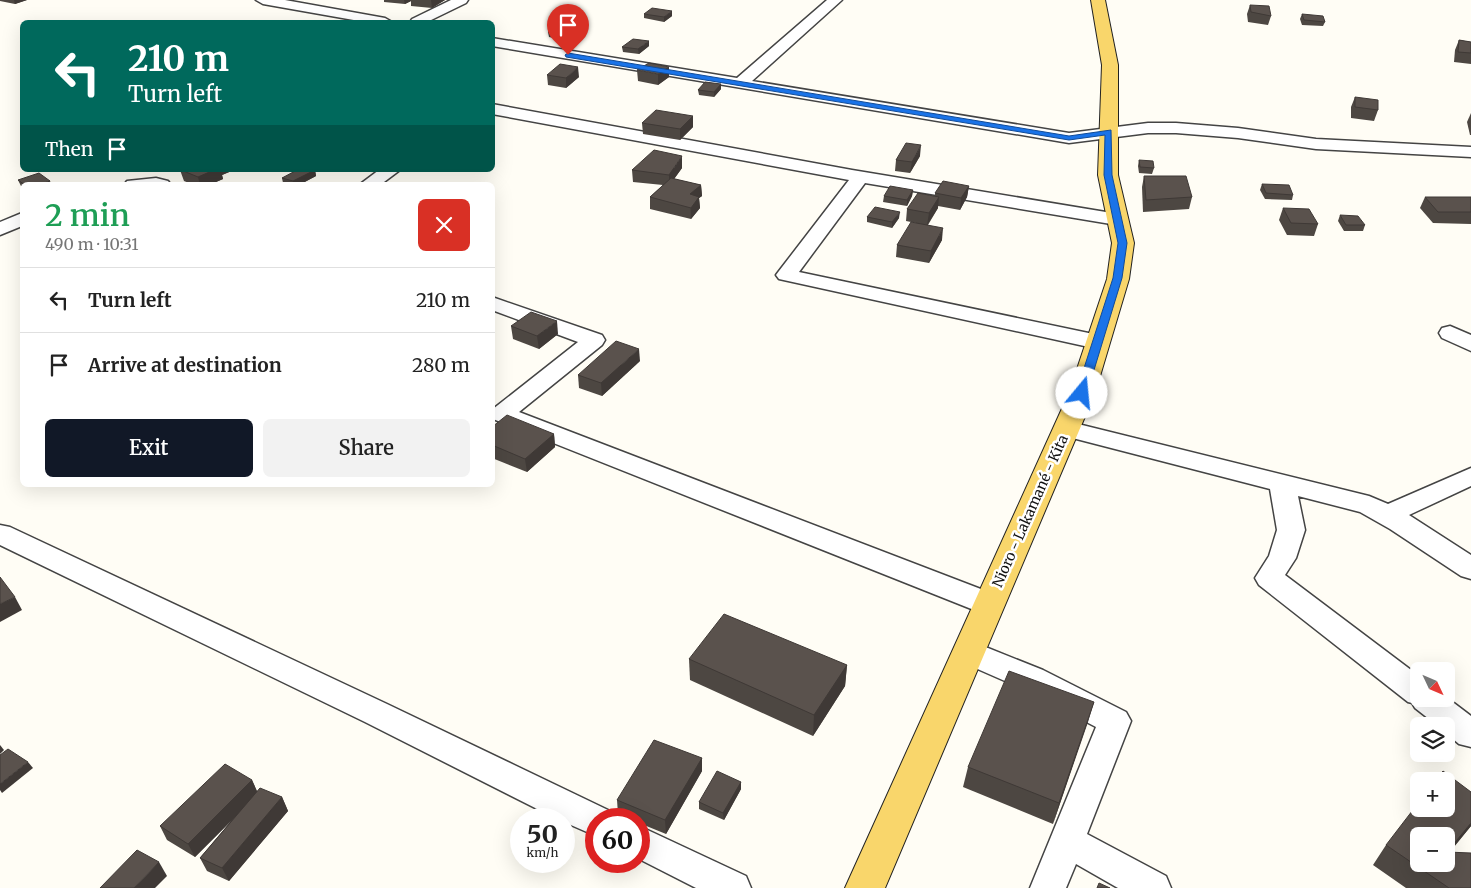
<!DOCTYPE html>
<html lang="en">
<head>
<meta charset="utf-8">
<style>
  :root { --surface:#fff; --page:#f2f2f2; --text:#222; --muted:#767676; --line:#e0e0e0; --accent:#111827 }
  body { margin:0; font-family:Merriweather,serif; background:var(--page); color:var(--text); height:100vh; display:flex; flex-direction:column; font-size:19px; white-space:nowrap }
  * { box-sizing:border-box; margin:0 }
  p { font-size:16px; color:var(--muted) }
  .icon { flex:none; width:28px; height:28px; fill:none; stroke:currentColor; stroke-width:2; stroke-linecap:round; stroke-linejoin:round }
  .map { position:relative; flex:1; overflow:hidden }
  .sheet { position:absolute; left:20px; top:182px; width:475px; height:305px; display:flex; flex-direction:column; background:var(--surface); border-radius:8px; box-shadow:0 5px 20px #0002 }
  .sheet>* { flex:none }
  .guide { position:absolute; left:20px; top:20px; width:475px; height:152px; border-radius:8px; box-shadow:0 5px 20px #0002; background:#00695c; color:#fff; overflow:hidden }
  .needle { width:32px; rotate:134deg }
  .tools { position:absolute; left:1410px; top:662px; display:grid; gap:10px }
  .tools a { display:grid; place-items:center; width:45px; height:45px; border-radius:8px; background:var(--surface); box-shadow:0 5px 20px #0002; font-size:25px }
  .speed { position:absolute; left:510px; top:808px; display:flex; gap:10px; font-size:25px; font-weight:700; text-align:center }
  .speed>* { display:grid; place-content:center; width:65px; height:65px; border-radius:50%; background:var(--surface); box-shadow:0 5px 20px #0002; line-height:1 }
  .speed small { font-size:12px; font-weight:400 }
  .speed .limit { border:8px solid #d22; background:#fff; color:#111 }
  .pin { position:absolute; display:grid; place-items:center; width:42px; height:42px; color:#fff; margin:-51px -21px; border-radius:50% 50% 50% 0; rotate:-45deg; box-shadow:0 0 5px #0007 }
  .pin .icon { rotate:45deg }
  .me { position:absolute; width:55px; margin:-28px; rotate:17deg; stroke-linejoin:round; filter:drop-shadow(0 0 4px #0008) }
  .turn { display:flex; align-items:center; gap:18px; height:105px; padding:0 25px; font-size:22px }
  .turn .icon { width:65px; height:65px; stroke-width:2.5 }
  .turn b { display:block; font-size:35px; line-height:42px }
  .then { display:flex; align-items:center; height:48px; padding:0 25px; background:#0003; gap:10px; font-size:19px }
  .round { display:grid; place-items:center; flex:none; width:52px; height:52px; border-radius:8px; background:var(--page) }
  .summary { display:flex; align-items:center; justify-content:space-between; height:85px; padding:0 25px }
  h1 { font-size:30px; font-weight:600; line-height:38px; color:#1e9e55 }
  .cta { display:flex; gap:10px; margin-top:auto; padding:10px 25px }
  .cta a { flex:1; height:58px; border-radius:8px; background:var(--accent); color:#fff; font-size:20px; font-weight:600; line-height:58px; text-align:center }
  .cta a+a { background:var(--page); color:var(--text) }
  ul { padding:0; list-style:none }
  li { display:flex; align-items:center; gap:15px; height:65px; padding:0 25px; border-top:1px solid var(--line) }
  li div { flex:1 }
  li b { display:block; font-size:19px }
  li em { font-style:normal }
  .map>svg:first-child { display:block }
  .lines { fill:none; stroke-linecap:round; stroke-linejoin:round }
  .street-casing { stroke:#444; stroke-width:3 }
  .primary-casing { stroke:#222; stroke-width:2 }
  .street { fill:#fff; fill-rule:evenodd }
  .primary { fill:#f9d66b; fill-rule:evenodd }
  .wall { fill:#4d4742 }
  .shaded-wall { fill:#3f3936 }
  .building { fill:#5a524d; stroke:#3f3936; fill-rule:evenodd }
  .route { fill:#1a73e8; stroke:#114b97 }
  .labels { text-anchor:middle; stroke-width:5; stroke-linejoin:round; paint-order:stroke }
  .street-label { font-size:14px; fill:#111; stroke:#fff }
</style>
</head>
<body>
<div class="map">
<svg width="1471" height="888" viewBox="0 0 1471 888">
  <rect width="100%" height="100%" fill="#fffdf5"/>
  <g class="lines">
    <g class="street-casing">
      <g id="street">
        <path d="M256,0H285L385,18L392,22H365L263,4Z"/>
        <path d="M451,0H468L466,3L427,22H410L412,19Z"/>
        <path d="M827,0H842L752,81L1069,133L1148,123H1176L1238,128L1316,139L1471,147V157L1316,149L1238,138L1176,133H1148L1069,143L492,46V38L737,78Z"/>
        <path d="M492,104L852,170L1124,215L1127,219L1124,223L1117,225L865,183L799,272L1098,335L1106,337L1109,342L1106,347L1098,349L779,279L776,275L779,271L849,180L492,114Z"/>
        <path d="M379,170H400L380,185H359Z"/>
        <path d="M156,178L168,181L171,185H124L127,181Z"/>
        <path d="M22,213V226L0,235V222Z"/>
        <path d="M492,297L602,335L605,340L602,345L519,412L999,596L1004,604L999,612L989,615L979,612L493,419V409L578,342L492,310Z"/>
        <path d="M1450,326L1471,335V351L1442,338L1439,333L1442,328Z"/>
        <path d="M1066,421L1369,496L1388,504L1471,468V486L1409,515L1471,555V579L1461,576L1390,529L1360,512L1298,496L1305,530L1296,558L1285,575L1419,676V699H1446V697L1471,716V747L1459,744L1446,733V726H1438L1415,708L1412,703L1408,702L1259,585L1255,578L1269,556L1277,530L1270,489L1057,434L1054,429L1057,424Z"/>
        <path d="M0,525L10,527L387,704L608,810L612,819H596V836L564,822V819H557L365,722L0,545Z"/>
        <path d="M968,640L1043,670L1126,712L1131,721L1087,834L1166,876L1171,888H1118L1076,864L1066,888H1030L1096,727L1021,688L957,660L953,652L957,644Z"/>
        <path d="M639,826L746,876L751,888H696L639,859Z"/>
      </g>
    </g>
    <g class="primary-casing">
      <path id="primary" d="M1091,0H1105L1118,65V175L1134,243L1129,279L1095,393L885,888H845L1069,393L1107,279L1112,243L1098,175L1102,65Z"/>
    </g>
    <use href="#street" class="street"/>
    <use href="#primary" class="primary"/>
  </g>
  <g class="wall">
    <path d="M0,0H27L15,4L0,1Z"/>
    <path d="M384,0H445L432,8L411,6V1L405,4L384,2Z"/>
    <path d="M1250,5L1271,16L1268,25L1248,22L1247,14Z"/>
    <path d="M644,14L672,16L664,22L644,18Z"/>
    <path d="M1302,14L1325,22L1323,26L1302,25L1300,19Z"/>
    <path d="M577,30V34L567,41L549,37L548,32Z"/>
    <path d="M1459,40L1471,42V64L1454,62L1455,50Z"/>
    <path d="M649,46L639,54L623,52L622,47Z"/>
    <path d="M637,70L669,77L658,85L638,81Z"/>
    <path d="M547,75L579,77L566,88L548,85Z"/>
    <path d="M721,84V89L714,97L699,95L698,90Z"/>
    <path d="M1355,97L1378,110L1374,121L1351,118V107Z"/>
    <path d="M1471,113V135H1470L1467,122Z"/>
    <path d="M642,123L693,127L680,140L643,134Z"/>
    <path d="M920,156L910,173L895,171L896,160Z"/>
    <path d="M1139,160L1154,168L1152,174L1139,173L1138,166Z"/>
    <path d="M682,168L674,179L701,185L702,196L699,198L700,208L691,219L650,209V197L663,185L633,182L632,170Z"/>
    <path d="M180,170H234L222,175L223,179L209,185H194L184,181Z"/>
    <path d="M315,170L316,176L299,185H288L283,183L282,178Z"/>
    <path d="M1144,176L1192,197L1189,209L1143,212L1142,187Z"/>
    <path d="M18,180L52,185H22V187L21,186Z"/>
    <path d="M1262,184L1293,195L1292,200L1265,199L1260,190Z"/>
    <path d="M969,186L967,197L960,210L938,206V208L928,225L942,240L929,263L896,257L897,245L916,223L906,221L907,209L935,196V193Z"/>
    <path d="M913,190L912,196L907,206L883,202L884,196Z"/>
    <path d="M1425,197H1471V224L1433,223L1420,208Z"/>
    <path d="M1283,208L1318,224L1314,236L1287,235L1279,220Z"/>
    <path d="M1340,215L1365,225L1363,231H1344L1338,221Z"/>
    <path d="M867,217L899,218L892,228L867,222Z"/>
    <path d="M511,326L558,334L539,349L513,339Z"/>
    <path d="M640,361L602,396L579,388L578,375Z"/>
    <path d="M492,427L554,434L555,447L527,472L492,458Z"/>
    <path d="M689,659L847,665L845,686L813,736L690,680Z"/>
    <path d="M1094,702L1053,824L963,787L968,767Z"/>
    <path d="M702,758V771L666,834L639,823V819H630L618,814L617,800Z"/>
    <path d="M252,780L257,791L282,797L288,811L229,881L207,871L200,858L231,821L195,857L167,840L160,826Z"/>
    <path d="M741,782V789L724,820L699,809V802Z"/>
    <path d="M1471,792V826L1450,852L1471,888H1406L1373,865L1386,845Z"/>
  </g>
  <g class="shaded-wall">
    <path d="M14,0H27L15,4Z"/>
    <path d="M404,0H410L411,1L405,4Z"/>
    <path d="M431,0H445L432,8Z"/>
    <path d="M672,11V16L664,22V17Z"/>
    <path d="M577,30V34L567,41V36Z"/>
    <path d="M649,41V46L639,54L638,49Z"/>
    <path d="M578,67L579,77L566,88V78Z"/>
    <path d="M669,67V77L658,85V74Z"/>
    <path d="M721,84V89L714,97V92Z"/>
    <path d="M693,116V127L680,140V129Z"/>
    <path d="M921,145L920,156L910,173L912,162Z"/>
    <path d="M682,156V168L669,186V175Z"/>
    <path d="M214,170H234L222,175L223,179L209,185H200L198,177Z"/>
    <path d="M315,170L316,176L299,185H294L293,181Z"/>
    <path d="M50,181L52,185H39Z"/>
    <path d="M701,185L702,196L699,198L700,208L691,219L690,194Z"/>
    <path d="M969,186L967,197L960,210L961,198Z"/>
    <path d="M913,190L912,196L907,206V200Z"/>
    <path d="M939,197L938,208L927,225L929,213Z"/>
    <path d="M900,212L899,218L892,228V222Z"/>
    <path d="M943,228L942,240L929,263L931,251Z"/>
    <path d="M557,321L558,334L539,349L537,336Z"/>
    <path d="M639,349L640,361L602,396L601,383Z"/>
    <path d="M554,434L555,447L527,472L525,459Z"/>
    <path d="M15,597L22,610L0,622V604Z"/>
    <path d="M847,665L845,686L813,736L814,715Z"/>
    <path d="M1094,702L1088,722L1053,824L1059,803Z"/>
    <path d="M0,745L4,750L0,754Z"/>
    <path d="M702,758V771L666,834L665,820Z"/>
    <path d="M28,762L33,768L2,793L0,790V784Z"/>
    <path d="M252,780L258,794L195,857L188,844Z"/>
    <path d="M741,782V789L724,820L723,813Z"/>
    <path d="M282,797L288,811L229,881L222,868Z"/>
    <path d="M1471,823V826L1446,856V853Z"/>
    <path d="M159,862L167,876L155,888H134Z"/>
  </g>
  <g class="building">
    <path d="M1250,5L1269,6L1271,16L1251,12Z"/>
    <path d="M652,8L672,11L664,17L644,14Z"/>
    <path d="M1302,14L1323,16L1325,22L1304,20Z"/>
    <path d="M559,26L577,30L567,36L548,32Z"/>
    <path d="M633,39L649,41L638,49L622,47Z"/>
    <path d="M1459,40L1471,42V53L1458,52Z"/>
    <path d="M649,63L669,67L658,74L637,70Z"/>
    <path d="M560,64L578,67L566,78L547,75Z"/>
    <path d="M705,82L721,84L714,92L698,90Z"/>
    <path d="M1355,97L1378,100V110L1355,107Z"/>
    <path d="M656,110L693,116L680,129L642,123Z"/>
    <path d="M906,143L921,145L912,162L896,160Z"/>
    <path d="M654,150L682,156L669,175L632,170Z"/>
    <path d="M1139,160L1153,161L1154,168L1140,167Z"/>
    <path d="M181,170H214L198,177Z"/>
    <path d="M297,170H315L293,181L282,178Z"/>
    <path d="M39,173L50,181L39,185H25L18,180Z"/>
    <path d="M1144,176H1186L1192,197L1146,200Z"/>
    <path d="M671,178L701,185L690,194L699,197L691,208L650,197Z"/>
    <path d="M943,181L969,186L961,198L935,193Z"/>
    <path d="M154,183L158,185H149Z"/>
    <path d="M1262,184L1289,185L1293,195L1266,193Z"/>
    <path d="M890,186L913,190L907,200L884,196Z"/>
    <path d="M918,193L939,197L929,213L907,209Z"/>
    <path d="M1425,197H1471V212H1438Z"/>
    <path d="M875,207L900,212L892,222L867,217Z"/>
    <path d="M1283,208L1309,209L1318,224L1291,223Z"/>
    <path d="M1340,215L1358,216L1365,225H1346Z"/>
    <path d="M911,222L943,228L931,251L897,245Z"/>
    <path d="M531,312L557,321L537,336L511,326Z"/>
    <path d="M616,341L639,349L601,383L578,375Z"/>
    <path d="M507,415L554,434L525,459L492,445V427Z"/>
    <path d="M0,577L15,597L0,604Z"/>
    <path d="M724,614L847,665L814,715L689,659Z"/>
    <path d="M1009,671L1094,702L1059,803L968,767Z"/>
    <path d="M654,740L702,758L665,820L617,800Z"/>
    <path d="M8,749L28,762L0,784V755Z"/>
    <path d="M225,764L252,780L188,844L160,826Z"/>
    <path d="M717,771L741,782L723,813L699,802Z"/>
    <path d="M1443,771L1471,792V823L1447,852L1471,853V888H1449L1386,845L1419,802V809H1446V781H1435ZM1419,836H1446V864H1419Z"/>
    <path d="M260,788L282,797L222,868L200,858Z"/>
    <path d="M137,850L159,862L134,888H100Z"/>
    <path d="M1099,883L1110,888H1097Z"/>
  </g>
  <path class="route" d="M568,53L1069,136L1111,130L1112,175L1127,243L1122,278L1087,393L1082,396L1076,393L1113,278L1118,243L1104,175L1105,135L1069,140L566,57L565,55Z"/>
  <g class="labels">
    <g class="street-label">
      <text transform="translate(1030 511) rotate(-66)" y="5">Nioro - Lakamané - Kita</text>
    </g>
  </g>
</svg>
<div class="tools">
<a><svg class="needle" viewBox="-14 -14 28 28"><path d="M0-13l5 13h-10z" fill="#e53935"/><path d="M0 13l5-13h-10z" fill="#767676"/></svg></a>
<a><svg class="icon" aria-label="layers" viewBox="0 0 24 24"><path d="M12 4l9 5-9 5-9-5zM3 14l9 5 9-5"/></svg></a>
<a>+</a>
<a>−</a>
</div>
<div class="speed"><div>50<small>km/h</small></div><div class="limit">60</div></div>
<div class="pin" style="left:568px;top:55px;background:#d93025"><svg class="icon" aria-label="arrive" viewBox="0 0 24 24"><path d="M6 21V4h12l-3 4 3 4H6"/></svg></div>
<svg class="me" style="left:1082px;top:393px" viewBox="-20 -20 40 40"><circle r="19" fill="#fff"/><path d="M0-13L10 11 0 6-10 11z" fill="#1a73e8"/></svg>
<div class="guide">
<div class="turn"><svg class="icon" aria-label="left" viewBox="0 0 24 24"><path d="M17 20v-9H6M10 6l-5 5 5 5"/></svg><div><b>210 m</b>Turn left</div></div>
<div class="then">Then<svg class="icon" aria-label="arrive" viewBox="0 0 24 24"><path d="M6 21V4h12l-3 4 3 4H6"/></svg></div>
</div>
<section class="sheet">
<div class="summary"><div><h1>2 min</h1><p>490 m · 10:31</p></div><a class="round" style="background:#d93025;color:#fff"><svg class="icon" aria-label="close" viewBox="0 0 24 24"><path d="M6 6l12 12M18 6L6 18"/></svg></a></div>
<ul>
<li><svg class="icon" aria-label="left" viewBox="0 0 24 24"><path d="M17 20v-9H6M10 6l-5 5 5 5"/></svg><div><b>Turn left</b></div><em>210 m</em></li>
<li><svg class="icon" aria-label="arrive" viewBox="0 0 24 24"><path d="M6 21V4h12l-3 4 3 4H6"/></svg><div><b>Arrive at destination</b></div><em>280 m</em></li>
</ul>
<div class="cta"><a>Exit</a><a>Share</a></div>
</section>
</div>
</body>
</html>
